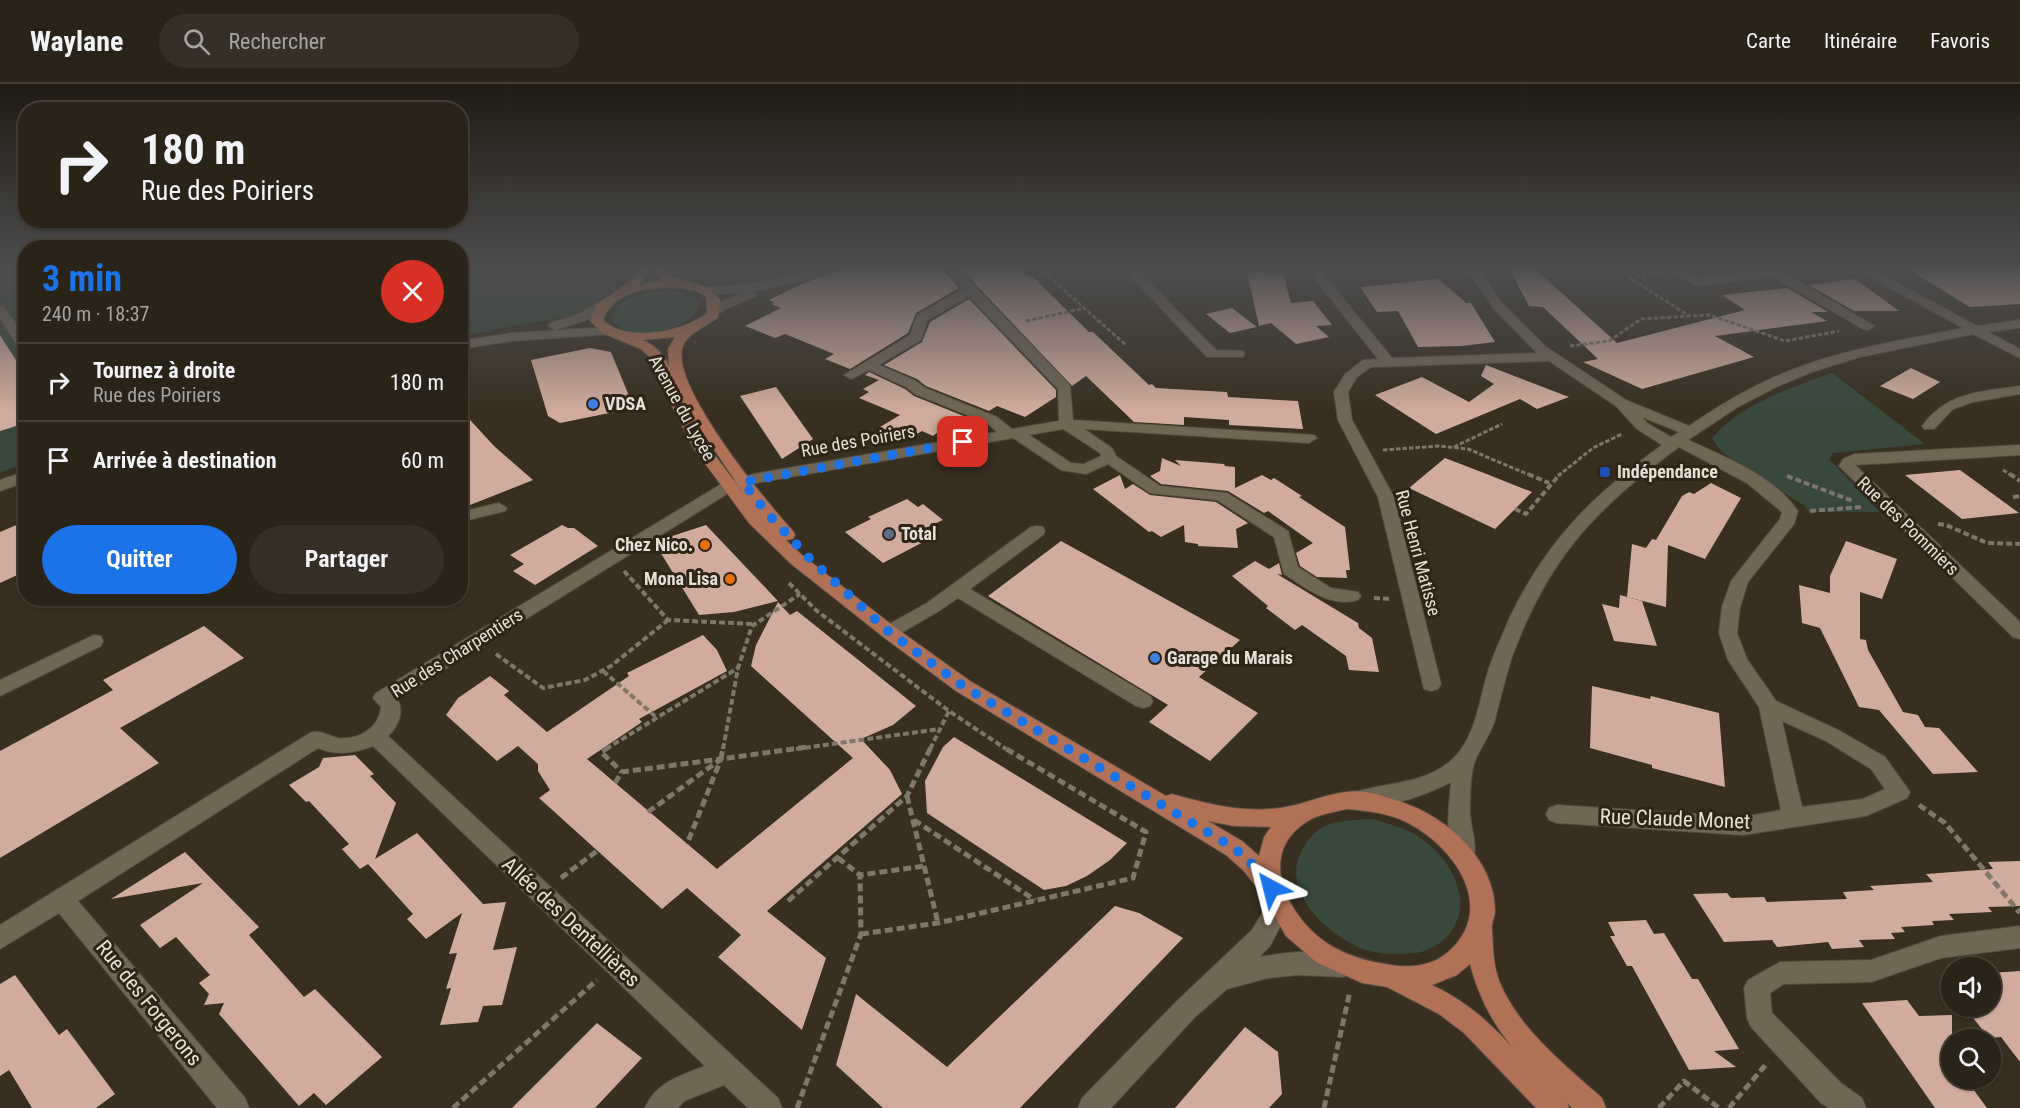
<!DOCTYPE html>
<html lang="fr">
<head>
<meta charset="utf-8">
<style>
  :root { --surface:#2a2318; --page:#362f25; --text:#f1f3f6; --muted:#a5a4a2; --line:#464037; --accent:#1a73e8 }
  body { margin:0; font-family:"Roboto Condensed",sans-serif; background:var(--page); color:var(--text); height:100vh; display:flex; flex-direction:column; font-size:22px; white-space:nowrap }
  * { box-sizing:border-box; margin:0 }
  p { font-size:20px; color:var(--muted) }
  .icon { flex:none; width:33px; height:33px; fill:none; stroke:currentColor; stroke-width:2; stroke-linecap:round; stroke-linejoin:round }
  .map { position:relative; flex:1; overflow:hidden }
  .side { position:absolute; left:18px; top:156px; width:450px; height:366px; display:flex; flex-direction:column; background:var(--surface); border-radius:24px; box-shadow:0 2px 4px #0004,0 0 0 2px var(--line) }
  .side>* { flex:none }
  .banner { position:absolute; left:18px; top:18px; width:450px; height:126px; border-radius:24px; box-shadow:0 2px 4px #0004,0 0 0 2px var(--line); background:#2a2318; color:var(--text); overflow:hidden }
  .controls { position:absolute; left:1941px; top:873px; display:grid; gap:12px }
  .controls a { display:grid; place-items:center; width:60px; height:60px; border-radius:50%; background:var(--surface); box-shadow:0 2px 4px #0004,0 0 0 2px var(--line); font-size:30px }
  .pin { position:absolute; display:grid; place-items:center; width:51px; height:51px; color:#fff; margin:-26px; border-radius:12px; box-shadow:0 3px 9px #0006 }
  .me { position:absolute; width:66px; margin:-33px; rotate:322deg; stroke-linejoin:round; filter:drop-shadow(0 0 4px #0008) }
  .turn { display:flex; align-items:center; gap:21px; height:126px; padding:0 24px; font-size:27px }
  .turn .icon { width:78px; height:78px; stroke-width:2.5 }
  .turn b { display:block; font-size:42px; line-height:51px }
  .round { display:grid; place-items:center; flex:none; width:63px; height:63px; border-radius:32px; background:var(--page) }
  .overview { display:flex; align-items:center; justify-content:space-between; height:102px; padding:0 24px }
  h1 { font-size:36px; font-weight:700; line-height:45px; color:var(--accent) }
  .primary-button { display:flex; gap:12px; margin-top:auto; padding:12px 24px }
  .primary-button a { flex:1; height:69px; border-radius:36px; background:var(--accent); color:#fff; font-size:24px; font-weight:700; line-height:69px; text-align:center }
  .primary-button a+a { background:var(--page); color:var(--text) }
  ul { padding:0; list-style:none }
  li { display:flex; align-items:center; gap:18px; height:78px; padding:0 24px; border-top:2px solid var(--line) }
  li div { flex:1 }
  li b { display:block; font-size:22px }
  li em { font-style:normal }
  header { display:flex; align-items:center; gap:36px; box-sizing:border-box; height:84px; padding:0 30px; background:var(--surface); border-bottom:2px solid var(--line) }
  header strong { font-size:28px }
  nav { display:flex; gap:33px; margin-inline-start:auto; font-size:21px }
  .search { width:420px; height:54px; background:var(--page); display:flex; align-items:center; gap:15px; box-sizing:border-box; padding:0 21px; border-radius:33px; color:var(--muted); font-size:22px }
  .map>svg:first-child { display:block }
  .green { fill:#38493c }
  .building { fill:#d1ac9e }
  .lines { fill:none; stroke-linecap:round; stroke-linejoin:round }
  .minor-casing { stroke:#524b3e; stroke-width:2 }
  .major-casing { stroke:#524b3e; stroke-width:2 }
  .path-far2 { stroke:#7e776a; stroke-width:3; stroke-dasharray:4.5 2; stroke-linecap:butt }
  .path-far1 { stroke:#7e776a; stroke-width:4; stroke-dasharray:6 3; stroke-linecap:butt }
  .path { stroke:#7e776a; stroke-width:5; stroke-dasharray:8 4; stroke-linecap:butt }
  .minor { fill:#706656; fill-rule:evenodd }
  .major { fill:#b17156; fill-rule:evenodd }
  .route { stroke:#1a73e8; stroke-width:10; stroke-dasharray:0 18 }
  .shop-dot { fill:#3f7fe0; stroke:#2e2516; stroke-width:2 }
  .transit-dot { fill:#1a4fb4; stroke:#2e2516; stroke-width:2 }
  .service-dot { fill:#5c6f8a; stroke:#2e2516; stroke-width:2 }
  .food-dot { fill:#e8710a; stroke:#2e2516; stroke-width:2 }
  .labels { text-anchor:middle; stroke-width:6; stroke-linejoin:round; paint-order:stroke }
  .poi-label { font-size:18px; font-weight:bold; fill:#e5dfd6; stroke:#2e2516; text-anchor:start }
  .street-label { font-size:18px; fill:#e5dfd6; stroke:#2e2516 }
  .near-street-label { font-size:21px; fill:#e5dfd6; stroke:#2e2516 }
</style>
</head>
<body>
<header>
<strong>Waylane</strong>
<div class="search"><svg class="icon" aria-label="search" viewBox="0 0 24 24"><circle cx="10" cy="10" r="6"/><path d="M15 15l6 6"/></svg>Rechercher</div>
<nav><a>Carte</a><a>Itinéraire</a><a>Favoris</a></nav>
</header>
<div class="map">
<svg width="2020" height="1024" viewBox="0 0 2020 1024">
  <rect width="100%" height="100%" fill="#382f20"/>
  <g class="green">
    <path d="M0,184H25V379L0,389Z"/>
    <path d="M461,184H617L614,206L580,230L461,252Z"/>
    <path d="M670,207C754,218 633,276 611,234C617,210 650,208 670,207Z"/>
    <path d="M1832,289L1925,360L1833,369L1829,375L1880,428H1809L1804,421C1784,408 1719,374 1712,354C1742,319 1790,304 1832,289Z"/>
    <path d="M1372,735C1389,740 1407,744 1422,755C1451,776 1475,817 1450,849C1442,859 1429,867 1416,869C1399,870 1382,871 1366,866C1330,853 1279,809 1302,766C1307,756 1315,746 1327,741C1342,736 1356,736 1372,735Z"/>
  </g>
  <g class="building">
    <path d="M847,184H942L959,204L916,229L908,249L850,285L825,275L834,270L785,250L775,254L745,242L781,224L771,220L775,219L769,216L804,199Z"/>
    <path d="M960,184H1018L1028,192H1032L1089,248H1093L1149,301L1152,300L1156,304L1227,308L1228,313L1298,317L1303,345L1229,341V336L1184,333V341L1134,338L1086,292L1072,302Z"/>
    <path d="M1509,184H1534L1617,259L1745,226L1722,211L1787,204L1828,228H1811L1827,237L1715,252L1754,273L1642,305L1583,278L1598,275L1543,223L1529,222Z"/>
    <path d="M1906,184H2020V220L1970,223Z"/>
    <path d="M1247,188L1283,189L1291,219L1313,217L1332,241L1316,242L1329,253L1296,260L1271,239L1259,242Z"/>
    <path d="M1439,195L1466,219H1471L1495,258L1461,262L1418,263L1398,227L1377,228L1360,203Z"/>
    <path d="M1855,195L1899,227H1854L1809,201Z"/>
    <path d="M969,215L1056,306V313L1025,333L997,322L989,327L926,302L917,295L884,281L922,258L930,238Z"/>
    <path d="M1232,224L1257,243L1230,249L1206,230Z"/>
    <path d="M0,251L26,292V339L0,347Z"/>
    <path d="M590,264L611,268L634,324L560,339L548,332L531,276Z"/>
    <path d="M1486,281L1569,313L1537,325L1520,315L1436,350L1375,311L1422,293L1469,318L1494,300L1481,292Z"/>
    <path d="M1911,284L1940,298L1913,315L1880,302Z"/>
    <path d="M869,288L905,305L914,312L976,337L961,346L954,343L948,348L942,345L933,352L922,347L907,356L880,343L900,331L859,314L869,308L863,305L879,296L865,291Z"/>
    <path d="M776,303L813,355L782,375L740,312Z"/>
    <path d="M460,325L494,362L533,396L460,425Z"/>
    <path d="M1162,374L1181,382L1175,376L1224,380L1225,382L1235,383V404L1262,391L1271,396L1274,394L1302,412L1299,413L1345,443L1350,486H1346L1347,494L1317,493L1300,482L1296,469L1313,459L1268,427L1264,429L1228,407L1161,400L1150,392L1160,387Z"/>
    <path d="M1445,374L1484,389L1532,408L1495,445L1409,404Z"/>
    <path d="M1960,386L2019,429L1962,435L1905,391Z"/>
    <path d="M1120,391L1125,405L1133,400L1150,411L1216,418L1248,439L1236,445L1238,464L1198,462V460L1185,458L1184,441L1161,453L1152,447L1149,448L1093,405Z"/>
    <path d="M1711,399L1741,414L1705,475L1668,461L1666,523L1627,513L1632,460L1646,464L1652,455L1656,456L1682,412L1689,408L1694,410Z"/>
    <path d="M907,415L918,423L923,420L943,436L923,445L933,453L883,479L845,448L871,435L868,433Z"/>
    <path d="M26,437V487L0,499V448Z"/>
    <path d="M562,441L568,444H574L598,462L535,501L513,487L524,480L510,471Z"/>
    <path d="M706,441L778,517L734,528L699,531L654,458Z"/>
    <path d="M1061,457L1240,556L1199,593L1258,629L1210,677L1149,638L1168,621L988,512Z"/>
    <path d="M1846,457L1897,475L1882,515L1860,508V555L1866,556L1868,566L1903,628L1918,631L1925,643L1939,644L1978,688L1933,690L1879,626L1859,623L1820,544L1802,539L1799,501L1830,509V492Z"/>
    <path d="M1255,477L1269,485L1279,479L1282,491L1277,490L1358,539L1359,544L1372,554L1379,588L1349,586L1346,572L1302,541L1295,546L1266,524L1268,522L1232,492Z"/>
    <path d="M1620,511L1642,517L1657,562L1614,557L1602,520L1619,524Z"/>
    <path d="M778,518L790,531L797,527L916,622L893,641L861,655L890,686L902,710L767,827L826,874L802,946L718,873L741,851L687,804L662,825L539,714L550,706L538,687V680L518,662L497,677L446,631L458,614L490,592L509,607L504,611L547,648L629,592L627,589L703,551L717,566L727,587L639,635L642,638L587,675L717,785L853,674L751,582L756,561Z"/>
    <path d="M204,542L244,574L120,644L159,679L0,774V667L113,606L103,596Z"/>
    <path d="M1592,602L1650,615L1651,612L1719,629L1725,703L1652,684V681L1590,664Z"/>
    <path d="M954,653L1127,759L1110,776L1087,792L1066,802L1044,806L927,729L925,697L943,663Z"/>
    <path d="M355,671L374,690L370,692L396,719L375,775L417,749L483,820L506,818L493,866L517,863L502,921L483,922L478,938L440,941L451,904L446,905L457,869L449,870L462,829L426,855L407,835L413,830L368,780L360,785L342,765L349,760L309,717L306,718L289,701L319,683L323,674Z"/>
    <path d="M185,768L259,843L249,851L304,913L315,905L382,973L326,1021L314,1009L299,1022L219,930L224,919L204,921L209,910L199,899L210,891L176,853L160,864L140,841L203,799L111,815Z"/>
    <path d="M2020,777V822L1988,823L1992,828L1949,830L1954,836L1932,837L1934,841L1901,843L1905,848L1891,849L1895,855L1859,856L1864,863L1832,865L1828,858L1777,863L1772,856L1724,858L1693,810L1727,809L1731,814L1764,813L1767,818L1847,815L1843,808L1874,806L1870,802L1933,798L1926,790L1993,785L1988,778Z"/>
    <path d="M1115,822L1139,829L1183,854L1020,1024H883L836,981L856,910L947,983Z"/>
    <path d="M1646,836L1654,850L1664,849L1692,895H1698L1739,965L1714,967L1736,983L1689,986L1632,882H1627L1610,852H1615L1608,838Z"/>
    <path d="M2020,887V978L2001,953L1989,954L1970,930L1979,929L1974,922H1990V889Z"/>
    <path d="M15,891L59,951L67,945L115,1010L96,1024H32L9,986L0,992V900Z"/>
    <path d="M1907,916L1919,932L1952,931V994H1965L1987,1024H1935L1862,919Z"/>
    <path d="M597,939L642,974L595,1024H512Z"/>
    <path d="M1245,943L1278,968L1282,1010L1269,1024H1175Z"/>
  </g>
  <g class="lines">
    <g class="minor-casing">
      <g id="minor">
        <path d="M824,184H845L811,195L754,207L757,210L755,213L726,225L712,234L706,230L718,219L744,208L706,211L700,207L702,204L756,199Z"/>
        <path d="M944,184H957L1070,301L1073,336L1314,351L1317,354L1309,359L1084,345L1112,364L1116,372L1160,402L1227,409L1288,447L1298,483L1331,504L1358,508L1361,512L1358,516C1330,524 1306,504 1284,490L1274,453L1217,416L1150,409L1108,380L1086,390L1061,386L1013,354L756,399L735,405L397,615C405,627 398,643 388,652L738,977L778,1014L782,1024H748L724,1001L684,1017L678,1024H645C656,998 680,992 705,982L373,662C354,669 337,672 318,664L78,817L245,1014L249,1024H217L59,829L0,865V841L310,649C321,645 327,652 338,654C358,656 379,645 381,623L373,614L376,609L723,399L754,390L997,348L987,339L915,310L906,303L869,286L851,295L844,291L910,251L917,231L963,205ZM969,212L1058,305L1059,337L1012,345L997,333L925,304L916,297L879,281L921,256L928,236ZM1063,345L1100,369L1101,372L1084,380L1071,379L1029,351Z"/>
        <path d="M1123,184H1136L1216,266L1243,267L1245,270L1243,273H1207Z"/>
        <path d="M1312,184H1324L1325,192L1392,274L1537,269L1494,225L1466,184H1478L1502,219L1545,262L1626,316L1689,342C1724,318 1762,296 1802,282C1854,263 1909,255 1963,244L1854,184H1870L1977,242L2020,236V244L1988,248L2020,265V274L1973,250L1860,273L1812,288L1776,303L1738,323L1688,356C1727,374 1773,391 1798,427L1794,440L1748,498L1740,523L1737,549L1747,575L1776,617L1840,647L1885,673L1910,708L1907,714L1866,732L1743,751L1557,739L1549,736L1546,730L1549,724L1557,721L1743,733L1781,726L1759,623L1728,576L1719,549L1722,523L1731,497L1780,435L1782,428L1747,399L1679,363C1595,425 1549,473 1512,573C1505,594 1500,617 1494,639C1489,653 1478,667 1474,680C1470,694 1470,715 1470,730C1471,745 1479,764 1472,779L1464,781L1456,779C1444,756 1449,723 1451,698C1428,710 1379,729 1353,721L1350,715L1353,709C1385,698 1420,701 1448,679C1476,658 1479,615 1489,584C1495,567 1503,550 1510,533C1547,456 1593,411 1662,361L1637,345L1616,322L1549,277L1371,283L1357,293L1348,308L1352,336L1394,413L1441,600L1438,605L1431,607L1424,605L1378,413L1338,336L1334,308L1345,290L1363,276L1378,275L1315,195ZM1642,333L1679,348L1671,353L1647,339ZM1782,637L1826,657L1871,685L1885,705L1863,715L1802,723Z"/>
        <path d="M1668,184H1683L1699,194L1777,185L1875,242L1868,246L1863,245L1771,192L1697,202Z"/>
        <path d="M606,214L610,215L612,218L610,221L590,235L555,246L548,242L550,239L580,229Z"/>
        <path d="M0,222L4,223L26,254V268L21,267L0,235Z"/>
        <path d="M608,243L615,247L613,250L512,257L460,265V257L512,249Z"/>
        <path d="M2020,302V310L1973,318L1953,325L1934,345H1924L1922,342C1948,307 1980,308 2020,302Z"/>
        <path d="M2020,361V371L1855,381L2020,538V555L2013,553L1839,382L1843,375L1855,370Z"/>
        <path d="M26,387V398L0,407V396Z"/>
        <path d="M499,419L507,424L505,427L460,438V428Z"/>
        <path d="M1037,442L1043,443L1045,447L1043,451L970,505L1150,612L1153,617L1150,622L1143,624L1136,622L958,514L939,527L896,552L889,554L882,552L880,548L882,544L927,519L1031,443Z"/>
        <path d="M94,551L101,552L103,557L101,562L0,612V596Z"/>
        <path d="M1275,805L1283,808L1288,827L1270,862L1259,873C1287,868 1325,864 1352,874L1355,882L1352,890L1343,893L1298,891L1268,894L1227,905L1195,933L1111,1024H1078L1082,1014L1177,917L1252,846L1264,826L1263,815L1267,808Z"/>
        <path d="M2020,842V864L1941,874L1871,898L1784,900L1770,909L1772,929L1841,999L1862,1014L1866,1024H1829L1821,1019L1751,943L1747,934L1744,904L1748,896L1780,878L1871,876L1941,852Z"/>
      </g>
    </g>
    <g class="major-casing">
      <path id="major" d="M639,184H651L640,200L662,197L654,184H666L671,192L710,204L720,216L718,233C708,242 688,249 683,262C668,299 767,419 793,447L795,451L793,455L786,456L802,471L896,544L970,597L1166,712L1172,710C1208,720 1243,729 1280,724C1302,721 1323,711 1346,708C1361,705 1381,711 1395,716C1442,729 1495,773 1495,827C1495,833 1491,839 1492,845C1493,863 1493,882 1500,899C1520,946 1565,981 1602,1014L1606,1024H1572L1567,1019L1569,1024H1536L1464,949L1439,930L1387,903L1362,899L1316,878L1286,852L1262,810L1243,786L1226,771L956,607L882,552L790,479L749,439L693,363L671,320L653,276L641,265L602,249L590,237L597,220L629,198ZM677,204L695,206L706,213L707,229C683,248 627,259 603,236C613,207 650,203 677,204ZM675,253L668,265L669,282C664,270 654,261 643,256ZM695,337L744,410L708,362ZM1347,725C1368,727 1389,729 1408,739C1456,764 1498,826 1447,869C1431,882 1411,884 1391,881C1371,878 1354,874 1335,864C1291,840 1252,771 1308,737C1319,730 1335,728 1347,725ZM1208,737L1234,742L1271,743L1264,753L1259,772L1242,757ZM1470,880C1478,911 1492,939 1513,964C1487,936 1467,918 1432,901L1457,891Z"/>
    </g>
    <g class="path-far2">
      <path d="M1039,184L1126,261"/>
      <path d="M1659,189L1630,194L1689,232"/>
      <path d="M1026,237L1085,224"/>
      <path d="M1570,262L1609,257L1641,235L1690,232L1710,231L1785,257L1839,247"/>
      <path d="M1454,363L1502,340"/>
      <path d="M1383,366L1439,362L1468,365L1532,392"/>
      <path d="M2003,386L2012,392"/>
      <path d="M1558,392L1593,364L1622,350"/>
    </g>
    <g class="path-far1">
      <path d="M1528,390L1549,399"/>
      <path d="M2010,390L2020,397"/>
      <path d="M1787,392L1853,417"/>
      <path d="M2013,413L2020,412"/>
      <path d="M1515,425L1526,430L1560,390"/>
      <path d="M1810,427L1862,423"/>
      <path d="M1938,440L1946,441L1987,459L2020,460"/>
      <path d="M624,487L668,536L754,540"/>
      <path d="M789,499L817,527L949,627L1006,665"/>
      <path d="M1374,514L1390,515"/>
      <path d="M496,570L543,604L585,596L611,582L668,536"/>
      <path d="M603,587L656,633"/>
      <path d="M606,665L738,584"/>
      <path d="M723,665L738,584L752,542L800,510"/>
      <path d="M796,665L940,645"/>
      <path d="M930,665L949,627"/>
    </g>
    <g class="path">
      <path d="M609,663L601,668L622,688"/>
      <path d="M721,675L723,663"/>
      <path d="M615,699L622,688L721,675L687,760"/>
      <path d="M907,712L938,839"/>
      <path d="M1919,721L1945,739L2020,829"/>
      <path d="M648,728L721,675L807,663"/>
      <path d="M914,736L1035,816"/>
      <path d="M838,774L860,791"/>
      <path d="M561,794L597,767"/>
      <path d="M788,817L907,712L931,663"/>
      <path d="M861,850L938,839L1133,794L1146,748L1003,663"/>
      <path d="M453,1024L597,896"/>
      <path d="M797,1024L861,850L860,791L925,782"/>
      <path d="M1324,1024L1350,907"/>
      <path d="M1659,1024L1684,997L1719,1024"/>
      <path d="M1729,1024L1768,978"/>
    </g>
    <use href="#minor" class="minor"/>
    <use href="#major" class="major"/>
  </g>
  <linearGradient id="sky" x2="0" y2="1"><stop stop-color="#1f1a12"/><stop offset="0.56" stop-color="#4d4d4e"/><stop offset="1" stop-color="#4d4d4e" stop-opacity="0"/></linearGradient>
  <rect width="2020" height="328" fill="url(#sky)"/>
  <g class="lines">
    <path class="route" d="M963,358L743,398L767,429L811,476L889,548L963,602L1234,764L1251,779L1271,804"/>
  </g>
  <g class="shop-dot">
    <circle cx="593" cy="320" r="6"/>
    <circle cx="1155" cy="574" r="6"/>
  </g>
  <rect class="transit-dot" x="1599" y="382" width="12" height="12" rx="3"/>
  <circle class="service-dot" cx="889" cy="450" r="6"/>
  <g class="food-dot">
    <circle cx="705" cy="461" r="6"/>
    <circle cx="730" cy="495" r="6"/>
  </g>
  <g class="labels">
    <g class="poi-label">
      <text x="605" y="326">VDSA</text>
      <text x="1617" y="394">Indépendance</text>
      <text x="901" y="456">Total</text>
      <text x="693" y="467" text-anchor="end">Chez Nico.</text>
      <text x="718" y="501" text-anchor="end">Mona Lisa</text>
      <text x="1167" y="580">Garage du Marais</text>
    </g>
    <g class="street-label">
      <text transform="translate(682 324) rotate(61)" y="6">Avenue du Lycée</text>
      <text transform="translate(858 357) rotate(-10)" y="6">Rue des Poiriers</text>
      <text transform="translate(1908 442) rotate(44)" y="6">Rue des Pommiers</text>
      <text transform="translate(1418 469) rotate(75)" y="6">Rue Henri Matisse</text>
      <text transform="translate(457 569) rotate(-32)" y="6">Rue des Charpentiers</text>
    </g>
    <g class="near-street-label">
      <text transform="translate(1675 735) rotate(2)" y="7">Rue Claude Monet</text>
      <text transform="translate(571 838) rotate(43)" y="7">Allée des Dentellières</text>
      <text transform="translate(149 919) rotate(51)" y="7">Rue des Forgerons</text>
    </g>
  </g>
</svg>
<div class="controls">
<a><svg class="icon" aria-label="sound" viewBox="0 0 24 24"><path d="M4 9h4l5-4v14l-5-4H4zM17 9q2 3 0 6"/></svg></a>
<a><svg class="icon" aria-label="search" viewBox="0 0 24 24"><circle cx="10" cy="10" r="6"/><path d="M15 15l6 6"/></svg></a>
</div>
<div class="pin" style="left:963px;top:358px;background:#d93025"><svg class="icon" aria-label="arrive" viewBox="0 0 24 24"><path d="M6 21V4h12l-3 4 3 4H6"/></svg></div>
<svg class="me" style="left:1271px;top:804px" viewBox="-20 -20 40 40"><path d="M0-17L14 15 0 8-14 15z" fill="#1a73e8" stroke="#fff" stroke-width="4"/></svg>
<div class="banner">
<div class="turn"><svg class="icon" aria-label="right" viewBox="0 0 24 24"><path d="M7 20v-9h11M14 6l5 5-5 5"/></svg><div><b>180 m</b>Rue des Poiriers</div></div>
</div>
<section class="side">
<div class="overview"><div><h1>3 min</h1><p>240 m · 18:37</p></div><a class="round" style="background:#d93025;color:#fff"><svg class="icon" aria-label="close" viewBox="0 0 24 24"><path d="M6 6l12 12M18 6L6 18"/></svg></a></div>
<ul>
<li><svg class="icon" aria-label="right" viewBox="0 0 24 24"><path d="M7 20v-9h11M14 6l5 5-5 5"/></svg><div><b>Tournez à droite</b><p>Rue des Poiriers</p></div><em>180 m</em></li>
<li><svg class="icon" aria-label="arrive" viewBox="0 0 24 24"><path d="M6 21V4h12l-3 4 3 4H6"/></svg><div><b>Arrivée à destination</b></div><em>60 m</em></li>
</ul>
<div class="primary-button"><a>Quitter</a><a>Partager</a></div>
</section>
</div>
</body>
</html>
